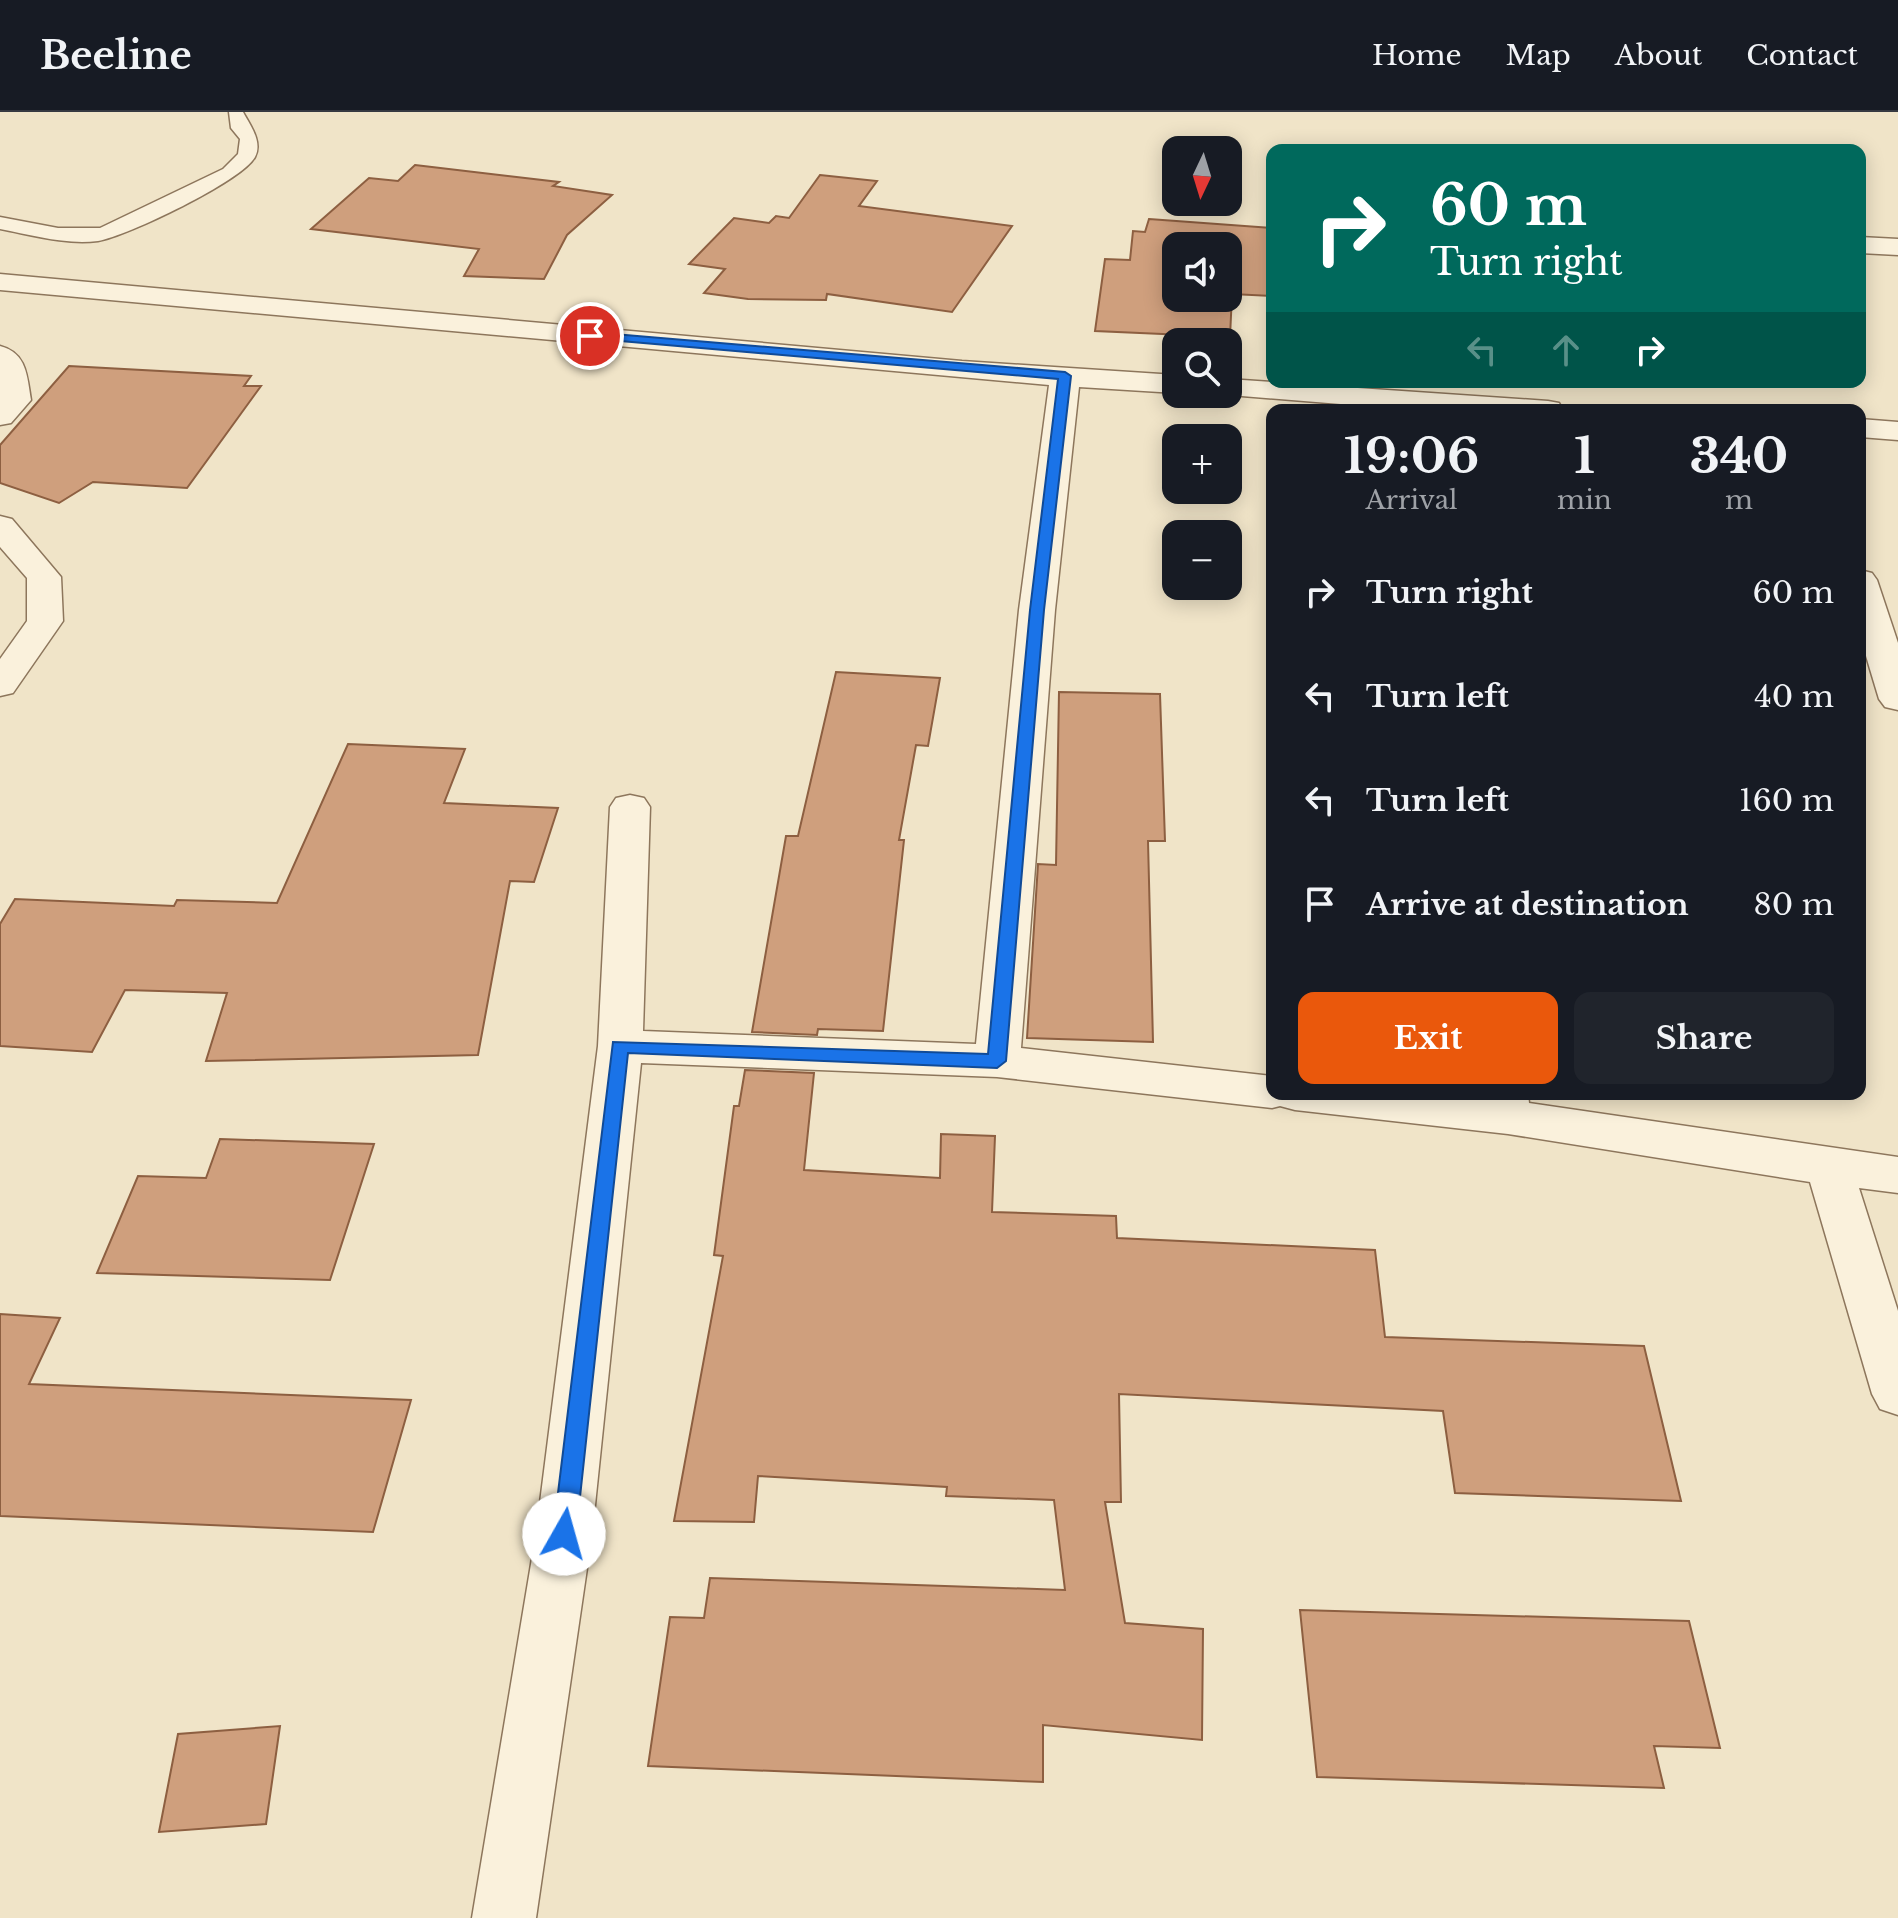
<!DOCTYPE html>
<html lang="en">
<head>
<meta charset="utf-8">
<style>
  :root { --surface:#171b24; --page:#20242c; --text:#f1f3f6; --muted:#9ea1a6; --line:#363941; --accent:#ea580c }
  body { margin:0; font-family:"Libre Baskerville",serif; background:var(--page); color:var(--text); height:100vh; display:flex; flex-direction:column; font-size:30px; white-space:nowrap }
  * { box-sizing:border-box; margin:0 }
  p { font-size:26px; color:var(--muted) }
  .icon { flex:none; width:44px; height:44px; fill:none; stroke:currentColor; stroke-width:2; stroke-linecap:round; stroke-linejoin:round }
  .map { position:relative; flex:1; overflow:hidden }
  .panel { position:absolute; left:1266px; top:292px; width:600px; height:696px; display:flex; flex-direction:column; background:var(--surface); border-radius:16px; box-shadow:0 4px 20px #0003 }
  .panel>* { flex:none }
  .hud { position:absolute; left:1266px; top:32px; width:600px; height:244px; border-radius:16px; box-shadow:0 4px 20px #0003; background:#00695c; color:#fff; overflow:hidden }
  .needle { width:52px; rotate:184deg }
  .tools { position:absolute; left:1162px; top:24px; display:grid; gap:16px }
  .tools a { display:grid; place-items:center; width:80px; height:80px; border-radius:16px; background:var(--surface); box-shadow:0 4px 20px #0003; font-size:40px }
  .pin { position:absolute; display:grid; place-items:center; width:68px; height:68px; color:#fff; margin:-34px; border:4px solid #fff; border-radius:50%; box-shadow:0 2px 8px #0007 }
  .me { position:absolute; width:88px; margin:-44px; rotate:7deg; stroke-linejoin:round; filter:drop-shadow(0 0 6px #0008) }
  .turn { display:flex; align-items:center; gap:28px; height:168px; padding:0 32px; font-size:36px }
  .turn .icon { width:104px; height:104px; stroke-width:2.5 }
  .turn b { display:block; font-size:56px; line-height:68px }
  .lanes { display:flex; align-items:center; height:76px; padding:0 32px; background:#0003; justify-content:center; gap:40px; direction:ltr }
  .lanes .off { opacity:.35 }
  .eta { display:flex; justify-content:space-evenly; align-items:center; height:136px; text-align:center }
  .eta b { font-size:48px; font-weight:800; line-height:56px }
  .action { display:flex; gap:16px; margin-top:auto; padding:16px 32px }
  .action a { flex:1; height:92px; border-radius:16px; background:var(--accent); color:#fff; font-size:32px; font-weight:800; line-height:92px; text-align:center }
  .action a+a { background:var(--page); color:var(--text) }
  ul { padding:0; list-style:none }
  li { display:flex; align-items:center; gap:24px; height:104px; padding:0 32px }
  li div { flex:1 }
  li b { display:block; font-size:30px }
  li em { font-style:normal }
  header { display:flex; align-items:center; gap:48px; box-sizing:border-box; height:112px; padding:0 40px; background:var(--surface); border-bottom:2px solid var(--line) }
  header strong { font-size:38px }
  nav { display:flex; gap:44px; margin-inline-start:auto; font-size:28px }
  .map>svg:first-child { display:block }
  .building { fill:#cf9f7d; stroke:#8d5f41; stroke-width:2; fill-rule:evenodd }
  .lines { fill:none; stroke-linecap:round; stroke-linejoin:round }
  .lane-casing { stroke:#8d765c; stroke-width:3 }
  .street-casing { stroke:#8d765c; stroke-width:3 }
  .lane { fill:#faf1dc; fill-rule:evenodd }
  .street { fill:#faf1dc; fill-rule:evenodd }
  .route { fill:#1a73e8; stroke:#114b97; stroke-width:2 }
</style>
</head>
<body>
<header>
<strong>Beeline</strong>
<nav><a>Home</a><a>Map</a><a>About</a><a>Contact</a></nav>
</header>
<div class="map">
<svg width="1898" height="1806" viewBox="0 0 1898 1806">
  <rect width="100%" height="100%" fill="#f0e4c8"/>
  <g class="building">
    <path d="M415,53L559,70L553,74L612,83L567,123L544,167L464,164L479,137L311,117L369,66L398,69Z"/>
    <path d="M820,63L877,69L859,94L1012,114L952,200L827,182L826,188L748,187L704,181L725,157L689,152L734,106L769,111L776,104L789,106Z"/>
    <path d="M1149,107L1272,116V184L1232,182L1230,225L1095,219L1105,147L1130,148L1133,119L1145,120ZM1176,134H1228V186H1176Z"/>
    <path d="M69,254L251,264L244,274H261L187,376L93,370L59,391L0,371V333Z"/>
    <path d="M836,560L940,566L928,634L916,633L899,728H904L883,919L818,917L817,923L752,920L786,724H798Z"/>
    <path d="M1059,580L1160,582L1165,729H1148L1153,930L1027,926L1038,752L1056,753Z"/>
    <path d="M348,632L465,637L444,691L558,696L534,770L510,769L478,943L206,949L227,881L125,878L92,940L0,934V812L15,787L174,794L177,788L277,791Z"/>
    <path d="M745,958L814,961L804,1058L940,1066L941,1022L995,1024L992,1100L1116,1104L1117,1126L1375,1138L1385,1225L1644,1234L1681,1389L1455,1381L1443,1299L1119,1282L1121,1390H1105L1125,1511L1203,1517L1202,1628L1043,1613V1670L648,1654L670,1505L704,1506L710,1466L1065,1478L1054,1388L946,1384L947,1375L758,1364L754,1410L674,1409L723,1144L714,1143L734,994H739Z"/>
    <path d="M220,1027L374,1032L330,1168L97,1161L138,1064L206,1066Z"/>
    <path d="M0,1202L60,1206L29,1272L411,1288L373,1420L0,1404Z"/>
    <path d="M1300,1498L1689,1509L1720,1636L1654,1634L1664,1676L1317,1665Z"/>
    <path d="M280,1614L266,1712L159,1720L178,1622Z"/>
  </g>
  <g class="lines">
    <g class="lane-casing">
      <path id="lane" d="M229,0H243C250,13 263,30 255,45C242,69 127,124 98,129C65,133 32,123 0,117V105L58,116H100L223,57L238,42L240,27L231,16Z"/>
    </g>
    <g class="street-casing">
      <g id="street">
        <path d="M1860,125L1898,127V143L1860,141Z"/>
        <path d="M0,162L962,249L1176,263V281L1079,275L1055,498L1021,936L1272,964V982H1450L1483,985L1482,982H1528L1529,991L1898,1045V1081L1859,1076L1898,1199V1303L1880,1297L1872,1282L1810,1070L1508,1022L1295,998L1280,994L1272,996L997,965L641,951L592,1422L536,1806H472L536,1422L598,934L610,695L616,686L630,683L644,686L650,695L643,919L976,932L1019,498L1049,273L0,178Z"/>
        <path d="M0,234C27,241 27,264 31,288L11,311L0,313Z"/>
        <path d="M1228,267L1548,289L1559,291L1563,298H1414L1217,282H1228Z"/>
        <path d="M1860,307L1898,310V328L1860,325Z"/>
        <path d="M0,404L12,407L61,465L63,509L13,581L0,584V547L27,509V466L0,435Z"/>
        <path d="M1860,458L1872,461L1877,468L1898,531V598L1885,595L1879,587L1860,524Z"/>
      </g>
    </g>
    <use href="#lane" class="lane"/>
    <use href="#street" class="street"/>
  </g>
  <path class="route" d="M590,220L1065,260L1071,264L1044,498L1006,949L997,956L628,941L576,1422L572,1429L564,1432L556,1429L553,1422L613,930L988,942L1030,498L1058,267L586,226L584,224Z"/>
</svg>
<div class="tools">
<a><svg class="needle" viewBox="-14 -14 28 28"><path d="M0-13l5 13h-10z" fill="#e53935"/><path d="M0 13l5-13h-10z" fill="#9ea1a6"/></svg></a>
<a><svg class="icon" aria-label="sound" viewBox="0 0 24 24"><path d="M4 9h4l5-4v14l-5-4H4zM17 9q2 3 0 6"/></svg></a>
<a><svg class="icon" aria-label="search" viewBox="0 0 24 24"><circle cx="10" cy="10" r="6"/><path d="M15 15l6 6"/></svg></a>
<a>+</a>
<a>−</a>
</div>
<div class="pin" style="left:590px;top:224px;background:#d93025"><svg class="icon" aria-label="arrive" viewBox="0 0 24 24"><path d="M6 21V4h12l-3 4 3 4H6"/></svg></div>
<svg class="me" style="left:564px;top:1422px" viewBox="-20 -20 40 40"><circle r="19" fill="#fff"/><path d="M0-13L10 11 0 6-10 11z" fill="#1a73e8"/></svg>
<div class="hud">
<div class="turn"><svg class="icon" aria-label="right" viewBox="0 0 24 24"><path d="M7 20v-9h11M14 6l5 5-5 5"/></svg><div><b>60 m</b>Turn right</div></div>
<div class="lanes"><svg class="icon off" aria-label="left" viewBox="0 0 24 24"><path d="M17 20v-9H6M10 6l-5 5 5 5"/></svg><svg class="icon off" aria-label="ahead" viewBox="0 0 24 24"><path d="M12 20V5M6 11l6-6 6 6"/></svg><svg class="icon" aria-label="right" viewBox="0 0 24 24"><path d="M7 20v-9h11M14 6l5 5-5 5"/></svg></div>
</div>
<section class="panel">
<div class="eta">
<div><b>19:06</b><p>Arrival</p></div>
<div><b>1</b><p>min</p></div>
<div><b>340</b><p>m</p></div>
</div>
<ul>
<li><svg class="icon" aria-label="right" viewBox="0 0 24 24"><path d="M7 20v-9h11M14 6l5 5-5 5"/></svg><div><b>Turn right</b></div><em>60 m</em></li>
<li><svg class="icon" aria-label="left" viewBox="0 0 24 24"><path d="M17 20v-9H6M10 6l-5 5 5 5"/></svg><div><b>Turn left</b></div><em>40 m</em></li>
<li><svg class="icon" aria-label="left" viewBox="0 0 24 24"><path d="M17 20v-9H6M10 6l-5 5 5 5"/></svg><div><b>Turn left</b></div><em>160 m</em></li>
<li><svg class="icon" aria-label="arrive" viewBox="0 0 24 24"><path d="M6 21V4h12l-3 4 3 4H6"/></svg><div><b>Arrive at destination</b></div><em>80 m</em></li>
</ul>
<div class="action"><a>Exit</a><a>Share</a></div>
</section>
</div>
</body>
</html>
